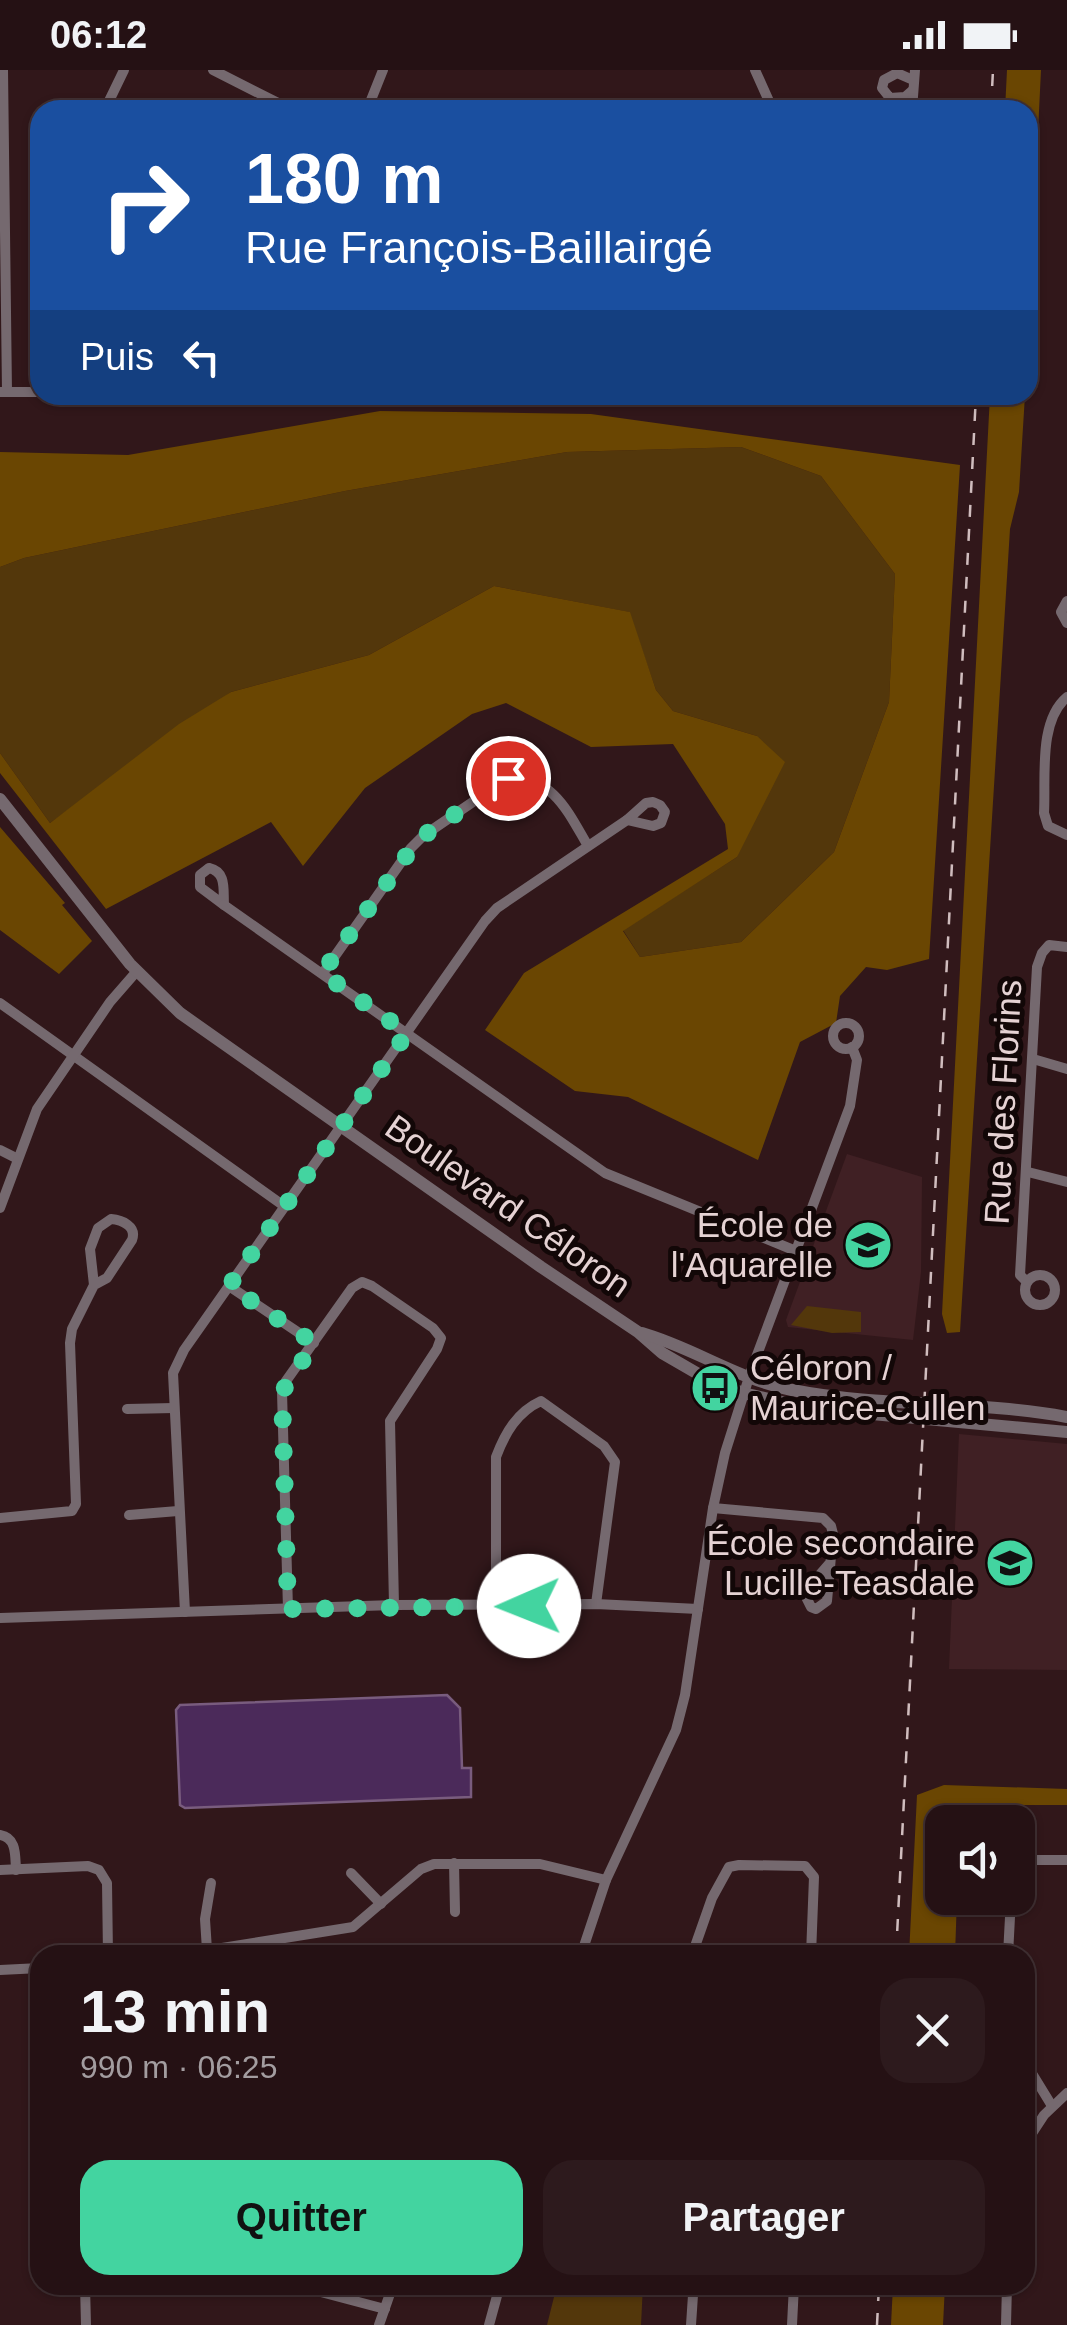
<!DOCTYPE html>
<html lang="fr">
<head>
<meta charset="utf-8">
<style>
  :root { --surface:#251114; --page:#2d1a1d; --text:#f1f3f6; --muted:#a39da0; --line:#423134; --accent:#43d4a0 }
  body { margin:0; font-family:Arial,sans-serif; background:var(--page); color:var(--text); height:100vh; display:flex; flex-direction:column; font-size:38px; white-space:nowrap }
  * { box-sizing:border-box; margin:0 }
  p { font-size:32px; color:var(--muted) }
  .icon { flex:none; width:55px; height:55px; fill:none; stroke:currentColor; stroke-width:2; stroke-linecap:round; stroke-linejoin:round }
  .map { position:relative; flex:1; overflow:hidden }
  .sheet { position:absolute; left:30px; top:1875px; width:1005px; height:350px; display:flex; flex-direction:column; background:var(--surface); border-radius:30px; box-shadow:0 2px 8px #0004,0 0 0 2px var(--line) }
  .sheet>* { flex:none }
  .top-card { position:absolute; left:30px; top:30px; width:1008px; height:305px; border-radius:30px; box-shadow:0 2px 8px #0004,0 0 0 2px var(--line); background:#1a4fa0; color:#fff; overflow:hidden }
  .tools { position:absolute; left:925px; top:1735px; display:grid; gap:20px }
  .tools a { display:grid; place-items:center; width:110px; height:110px; border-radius:20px; background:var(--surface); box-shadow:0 2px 8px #0004,0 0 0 2px var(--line); font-size:50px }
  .pin { position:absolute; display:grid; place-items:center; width:85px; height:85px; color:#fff; margin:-42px; border:5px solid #fff; border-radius:50%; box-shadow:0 2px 10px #0007 }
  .me { position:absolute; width:110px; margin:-55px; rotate:269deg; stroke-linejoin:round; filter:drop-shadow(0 0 8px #0008) }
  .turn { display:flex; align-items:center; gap:35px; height:210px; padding:0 50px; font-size:45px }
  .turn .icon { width:130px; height:130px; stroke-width:2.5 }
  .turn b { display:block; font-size:70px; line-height:85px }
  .then { display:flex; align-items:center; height:95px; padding:0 50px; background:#0003; gap:20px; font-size:38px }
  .round { display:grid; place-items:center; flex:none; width:105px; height:105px; border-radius:30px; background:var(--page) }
  .headline { display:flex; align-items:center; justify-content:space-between; height:170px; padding:0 50px }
  h1 { font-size:60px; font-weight:700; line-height:75px }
  .primary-button { display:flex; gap:20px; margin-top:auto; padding:20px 50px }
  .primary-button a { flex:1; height:115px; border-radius:30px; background:var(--accent); color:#111; font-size:40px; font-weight:700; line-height:115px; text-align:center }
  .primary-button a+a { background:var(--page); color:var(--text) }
  .status { display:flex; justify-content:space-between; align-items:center; height:70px; padding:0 50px; background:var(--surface); direction:ltr }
  .status svg { height:28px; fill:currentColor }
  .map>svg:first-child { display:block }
  .built { fill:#402024 }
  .green { fill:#53370b }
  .forest { fill:#6a4602 }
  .water { fill:#4b2a5a; stroke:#795c7e; stroke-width:2.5 }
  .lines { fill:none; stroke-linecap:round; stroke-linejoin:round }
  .minor { stroke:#75696f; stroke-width:10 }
  .tertiary { stroke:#75696f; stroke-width:12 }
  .rail { stroke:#d0bdbe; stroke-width:2.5; stroke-dasharray:12 12; stroke-linecap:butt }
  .route { stroke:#43d4a0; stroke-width:18; stroke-dasharray:0 32.4 }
  .labels { text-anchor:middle; stroke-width:10; stroke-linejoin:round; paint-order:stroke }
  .street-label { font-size:35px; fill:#e5d2d3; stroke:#120707 }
  .poi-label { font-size:35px; fill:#e5d2d3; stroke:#120707; text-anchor:end }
</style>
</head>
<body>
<div class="status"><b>06:12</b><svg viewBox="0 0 49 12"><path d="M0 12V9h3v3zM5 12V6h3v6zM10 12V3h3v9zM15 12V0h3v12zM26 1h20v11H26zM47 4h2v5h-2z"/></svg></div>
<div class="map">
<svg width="1067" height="2255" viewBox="0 0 1067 2255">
  <rect width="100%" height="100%" fill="#31171a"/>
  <g class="built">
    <path d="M847,1084L922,1107L921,1202L913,1270L788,1257L786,1250Z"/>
    <path d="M959,1364L1067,1374V1600L949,1599Z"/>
  </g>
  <g class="green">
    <path d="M741,377L821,406L895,504L889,632L834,782L741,872L640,887L623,860L737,787L757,666L673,641L656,620L629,542L494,516L369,585L231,622L50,753L0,683V497L24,488L345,421L567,382Z"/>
    <path d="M807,1236L861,1242V1262L832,1263L791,1255Z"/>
    <path d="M557,2215H643L641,2255H547Z"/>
  </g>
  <g class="forest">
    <path d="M1007,0H1041L1028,268V40H1005Z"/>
    <path d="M990,325H1025L1019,422L1010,459L960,1262L947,1263L942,1244Z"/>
    <path d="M380,341L591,344L960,395L929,889L887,900L866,897L840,926L836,953L800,972L758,1090L628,1027L575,1021L485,960L524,903L728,779L725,754L673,674L591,677L506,633L472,644L365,718L303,796L271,752L106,839L0,703V683L50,753L179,654L231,622L369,585L494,516L630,542L656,620L673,641L757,666L785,692L737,787L623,861L640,887L741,872L834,782L889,632L895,504L821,406L741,377L567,382L345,421L24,488L0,497V382L128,385Z"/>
    <path d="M0,757L65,833L62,835L92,871L59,904L0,860Z"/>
    <path d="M944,1715L1067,1719V1735H962L961,1752H942V1828H957L955,1885H909L917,1725Z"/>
    <path d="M893,2215H945L943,2255H891Z"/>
  </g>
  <path class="water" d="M447,1625L460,1638L462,1698H471V1727L185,1738L180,1735L176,1640L180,1635Z"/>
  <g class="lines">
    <g class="minor">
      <path d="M3,0L7,322"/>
      <path d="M213,0L292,40"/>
      <path d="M755,0L773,40"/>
      <path d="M913,20L905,27L890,28L882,18L884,10L897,3L913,10"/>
      <path d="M108,40L109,31L124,0"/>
      <path d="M367,40L383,0"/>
      <path d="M912,40L915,0"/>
      <path d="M0,322H40"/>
      <path d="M1067,531L1061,542L1067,553"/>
      <path d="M1067,627C1038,651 1046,708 1044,743L1048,756L1067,765"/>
      <path d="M653,732L660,735L665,742L661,753L653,756L627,750L646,733Z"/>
      <path d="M209,798C227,802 223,820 224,835L200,817V805Z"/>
      <path d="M224,835L605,1103L796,1181"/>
      <path d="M323,903L411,778L423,766L508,708C553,706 568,742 588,776"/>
      <path d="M0,933L284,1136"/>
      <circle cx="846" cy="966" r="13"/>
      <path d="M1033,989L1067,999"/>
      <path d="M0,1080L16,1088"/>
      <path d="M1028,1102L1067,1112"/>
      <path d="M0,1138L37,1039L110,932L137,901"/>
      <circle cx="1040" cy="1220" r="15"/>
      <path d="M1026,1211L1020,1205L1037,897L1042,883L1049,875L1067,877"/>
      <path d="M229,1216L314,1273"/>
      <path d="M127,1339L174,1338"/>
      <path d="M713,1438L823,1448L831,1456L833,1464L827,1531L816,1539L811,1537L806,1527L809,1517L829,1494"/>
      <path d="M129,1445L178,1441"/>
      <path d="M0,1448L72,1441L76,1434L70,1273L72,1259L94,1215L90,1179L98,1158L111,1149C122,1150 137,1156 132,1170L107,1208L94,1215"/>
      <path d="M496,1537V1387C505,1363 517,1342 541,1331L604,1376L615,1392L596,1534"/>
      <path d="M288,1539L282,1322L286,1311L352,1218L362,1212L372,1216L433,1258L441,1268L437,1279L390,1351L394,1535"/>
      <path d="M185,1542L173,1303L184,1280L485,851L497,838L627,750"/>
      <path d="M0,1548L394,1535L596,1534L698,1539"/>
      <path d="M0,1765C17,1768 15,1785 16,1800"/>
      <path d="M454,1793L455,1842"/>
      <path d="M0,1800L88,1796L99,1800L107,1813L108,1885"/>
      <path d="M1018,1800L1033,1790H1067"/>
      <path d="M351,1803L381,1834"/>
      <path d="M207,1880L205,1849L211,1813"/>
      <path d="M178,1885L353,1857L421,1799L434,1794H540L606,1810"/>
      <path d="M581,1885L606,1810L676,1660L685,1625L713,1438L725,1383L751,1301L850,1036L857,990L852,977"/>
      <path d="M692,1885L712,1828L729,1797L739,1795L805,1796L814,1807L811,1885"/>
      <path d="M1008,1885L1011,1828"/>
      <path d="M0,1900L40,1898"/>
      <path d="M1025,1992L1052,2036"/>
      <path d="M1025,2074L1044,2045L1067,2023"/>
      <path d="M85,2215L86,2255"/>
      <path d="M283,2215L317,2221L385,2239"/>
      <path d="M379,2255L393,2215"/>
      <path d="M489,2255L500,2215"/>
      <path d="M691,2255L693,2225L697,2215"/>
      <path d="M792,2255L794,2215"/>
      <path d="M1006,2255L1007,2215"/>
    </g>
    <g class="tertiary">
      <path d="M0,729L130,894L180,943L541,1197L638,1262L662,1283L700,1305L743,1323L807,1338L1067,1362"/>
      <path d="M642,1263C694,1278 737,1309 792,1320C883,1338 977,1330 1067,1347"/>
    </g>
    <g class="rail">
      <path d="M991,40L993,0"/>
      <path d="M896,1885L976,325"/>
      <path d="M877,2255L879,2215"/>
    </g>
  </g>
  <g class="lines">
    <path class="route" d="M508,708L423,766L412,778L322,903L407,963L229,1216L314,1273L282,1322L288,1539L529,1536"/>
  </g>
  <defs>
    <g id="school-disc" transform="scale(2.5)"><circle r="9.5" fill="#43d4a0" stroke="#120707"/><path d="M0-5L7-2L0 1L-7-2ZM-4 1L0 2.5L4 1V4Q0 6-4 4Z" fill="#111"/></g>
    <g id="bus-disc" transform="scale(2.5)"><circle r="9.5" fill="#43d4a0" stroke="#120707"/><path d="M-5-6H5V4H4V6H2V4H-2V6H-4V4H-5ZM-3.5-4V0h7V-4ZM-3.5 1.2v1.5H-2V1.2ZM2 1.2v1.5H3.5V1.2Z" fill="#111"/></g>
  </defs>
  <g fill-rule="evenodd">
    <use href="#school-disc" x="868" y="1175"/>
    <use href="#bus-disc" x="715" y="1318"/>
    <use href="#school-disc" x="1010" y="1493"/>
  </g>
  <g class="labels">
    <g class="street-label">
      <text transform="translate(1003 1032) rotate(-87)" y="12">Rue des Florins</text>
      <text transform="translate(508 1136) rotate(35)" y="12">Boulevard Céloron</text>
    </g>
    <g class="poi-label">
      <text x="833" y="1167">École de<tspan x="833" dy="40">l'Aquarelle</tspan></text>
      <text x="750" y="1310" text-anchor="start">Céloron /<tspan x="750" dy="40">Maurice-Cullen</tspan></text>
      <text x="975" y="1485">École secondaire<tspan x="975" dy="40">Lucille-Teasdale</tspan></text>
    </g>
  </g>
</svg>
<div class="tools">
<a><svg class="icon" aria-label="sound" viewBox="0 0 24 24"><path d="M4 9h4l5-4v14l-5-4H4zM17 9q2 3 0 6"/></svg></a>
</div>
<div class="pin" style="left:508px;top:708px;background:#d93025"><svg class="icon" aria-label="arrive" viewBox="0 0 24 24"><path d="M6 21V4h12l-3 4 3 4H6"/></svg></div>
<svg class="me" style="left:529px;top:1536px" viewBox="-20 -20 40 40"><circle r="19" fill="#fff"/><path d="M0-13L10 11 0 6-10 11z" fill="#43d4a0"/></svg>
<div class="top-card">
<div class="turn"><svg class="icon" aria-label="right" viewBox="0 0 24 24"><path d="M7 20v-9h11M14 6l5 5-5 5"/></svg><div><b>180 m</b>Rue François-Baillairgé</div></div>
<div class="then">Puis<svg class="icon" aria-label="left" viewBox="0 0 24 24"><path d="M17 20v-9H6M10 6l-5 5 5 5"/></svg></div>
</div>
<section class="sheet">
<div class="headline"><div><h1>13 min</h1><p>990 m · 06:25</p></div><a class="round"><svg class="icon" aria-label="close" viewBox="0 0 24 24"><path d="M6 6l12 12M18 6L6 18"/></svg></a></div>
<div class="primary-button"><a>Quitter</a><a>Partager</a></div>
</section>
</div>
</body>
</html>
